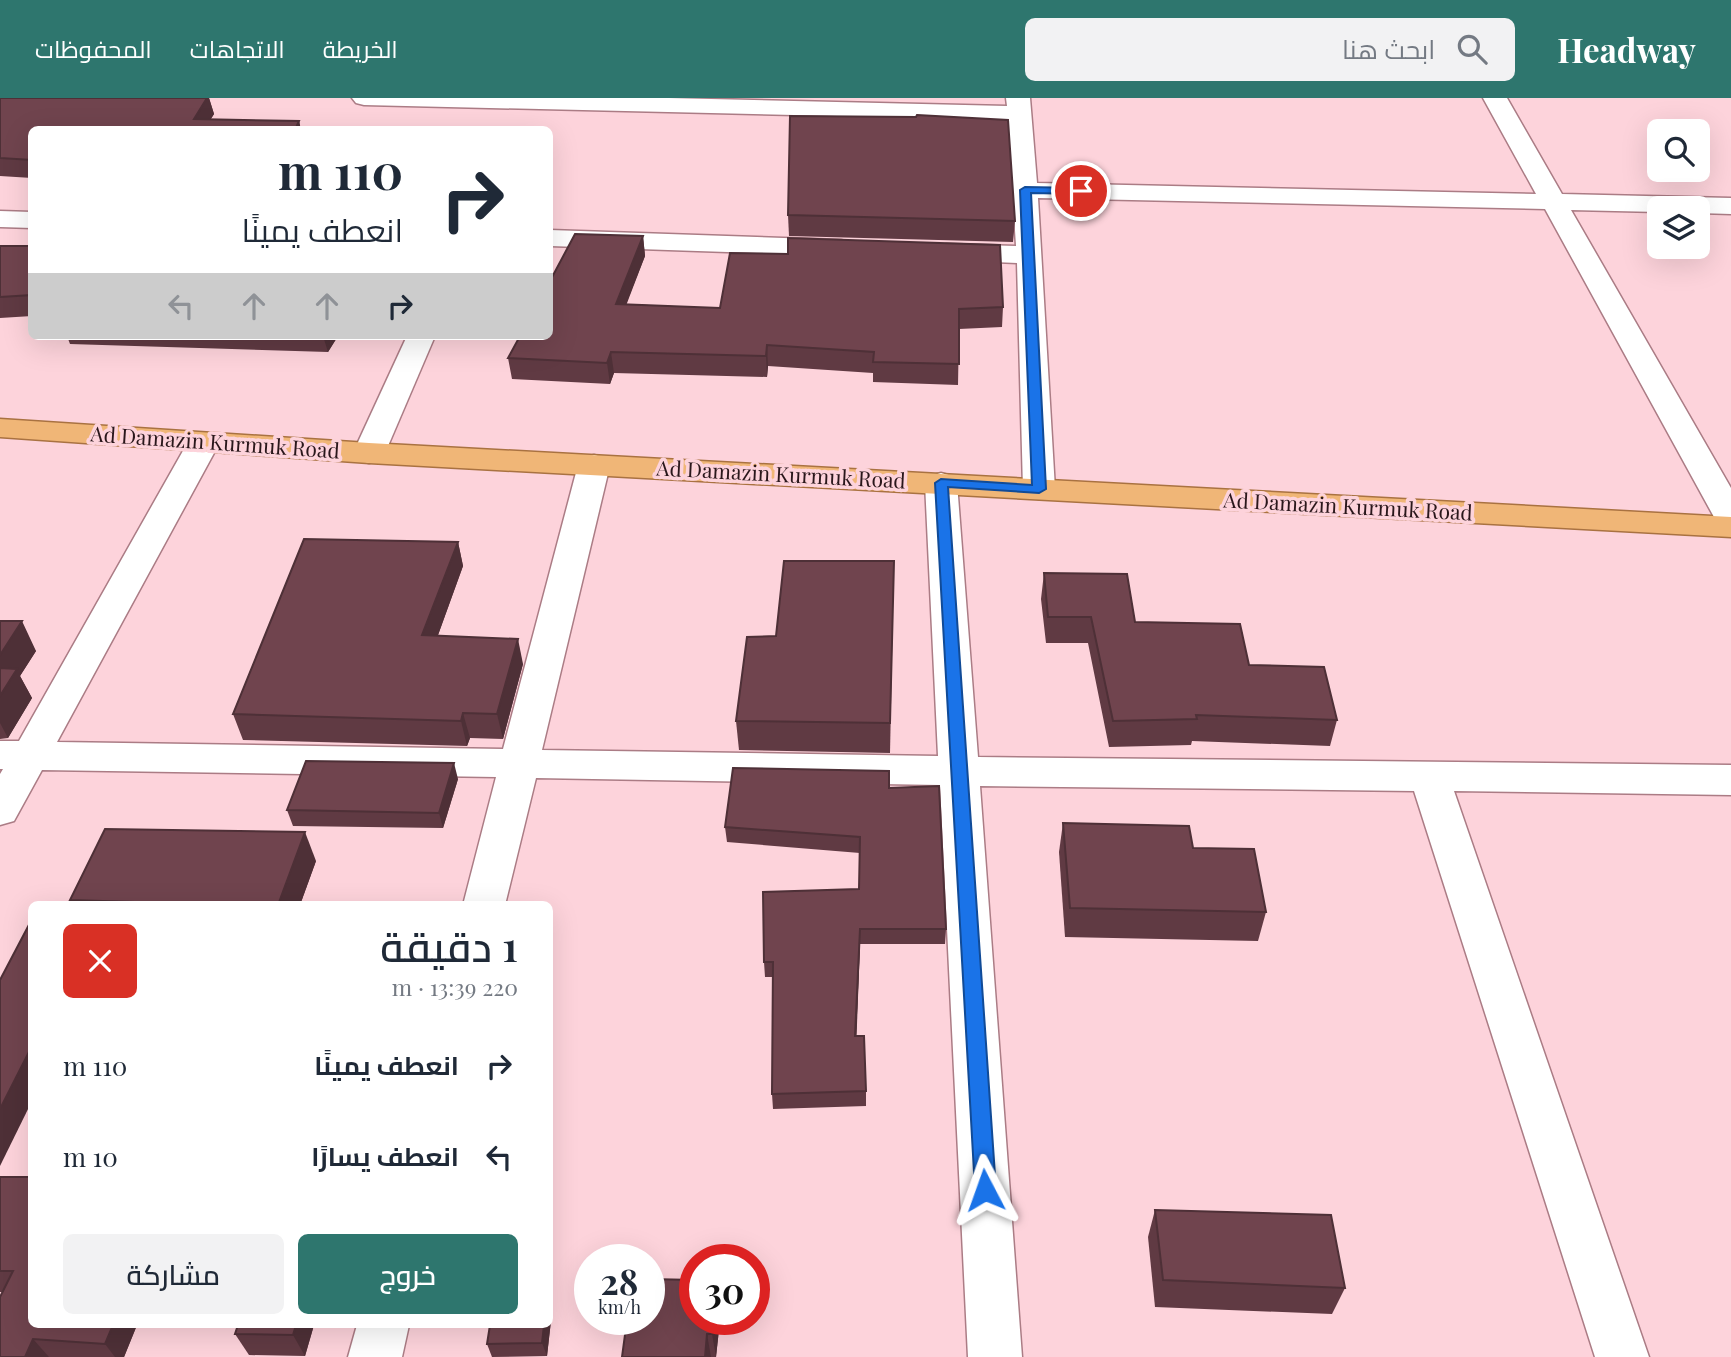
<!DOCTYPE html>
<html lang="ar">
<head>
<meta charset="utf-8">
<style>
  :root { --surface:#fff; --page:#f2f2f3; --text:#1f2937; --muted:#747a83; --accent:#2e766e }
  body { margin:0; font-family:"Playfair Display",Cairo,serif; background:var(--page); color:var(--text); direction:rtl; height:100vh; display:flex; flex-direction:column; font-size:26px; white-space:nowrap }
  * { box-sizing:border-box; margin:0 }
  p { font-size:23px; color:var(--muted) }
  .icon { flex:none; width:38px; height:38px; fill:none; stroke:currentColor; stroke-width:2; stroke-linecap:round; stroke-linejoin:round }
  .map { position:relative; flex:1; overflow:hidden; direction:ltr }
  .details { position:absolute; left:28px; top:803px; width:525px; height:427px; display:flex; flex-direction:column; background:var(--surface); border-radius:10px; box-shadow:0 7px 28px #0002; direction:rtl }
  .details>* { flex:none }
  .hud { position:absolute; left:28px; top:28px; width:525px; height:214px; border-radius:10px; box-shadow:0 7px 28px #0002; direction:rtl; background:#fff; color:var(--text); overflow:hidden }
  .controls { position:absolute; left:1647px; top:21px; display:grid; gap:14px }
  .controls a { display:grid; place-items:center; width:63px; height:63px; border-radius:10px; background:var(--surface); box-shadow:0 7px 28px #0002; font-size:35px }
  .speed { position:absolute; left:574px; top:1146px; display:flex; gap:14px; font-size:35px; font-weight:700; text-align:center }
  .speed>* { display:grid; place-content:center; width:91px; height:91px; border-radius:50%; background:var(--surface); box-shadow:0 7px 28px #0002; line-height:1 }
  .speed small { font-size:18px; font-weight:400 }
  .speed .limit { border:10px solid #d22; background:#fff; color:#111 }
  .pin { position:absolute; display:grid; place-items:center; width:60px; height:60px; color:#fff; margin:-30px; border:4px solid #fff; border-radius:50%; box-shadow:0 2px 7px #0007 }
  .me { position:absolute; width:77px; margin:-38px; rotate:356deg; stroke-linejoin:round; filter:drop-shadow(0 0 5px #0008) }
  .turn { display:flex; align-items:center; gap:24px; height:147px; padding:0 35px; font-size:32px }
  .turn .icon { width:91px; height:91px; stroke-width:2.5 }
  .turn b { display:block; font-size:49px; line-height:60px }
  .lanes { display:flex; align-items:center; height:66px; padding:0 35px; background:#0003; justify-content:center; gap:35px; direction:ltr }
  .lanes .off { opacity:.35 }
  .round { display:grid; place-items:center; flex:none; width:74px; height:74px; border-radius:10px; background:var(--page) }
  .headline { display:flex; align-items:center; justify-content:space-between; height:119px; padding:0 35px }
  h1 { font-size:42px; font-weight:600; line-height:52px }
  .primary-button { display:flex; gap:14px; margin-top:auto; padding:14px 35px }
  .primary-button a { flex:1; height:80px; border-radius:10px; background:var(--accent); color:#fff; font-size:28px; font-weight:600; line-height:80px; text-align:center }
  .primary-button a+a { background:var(--page); color:var(--text) }
  ul { padding:0; list-style:none }
  li { display:flex; align-items:center; gap:21px; height:91px; padding:0 35px }
  li div { flex:1 }
  li b { display:block; font-size:26px }
  li em { font-style:normal }
  header { display:flex; align-items:center; gap:42px; box-sizing:border-box; height:98px; padding:0 35px; background:var(--accent); color:#fff }
  header strong { font-size:33px }
  nav { display:flex; gap:38px; margin-inline-start:auto; font-size:24px }
  .search { width:490px; height:63px; background:var(--page); display:flex; align-items:center; gap:18px; box-sizing:border-box; padding:0 24px; border-radius:10px; color:var(--muted); font-size:26px }
  .map>svg:first-child { display:block }
  .lines { fill:none; stroke-linecap:round; stroke-linejoin:round }
  .minor-casing { stroke:#ab7c85; stroke-width:3 }
  .trunk-casing { stroke:#a97241; stroke-width:3 }
  .minor { fill:#fff; fill-rule:evenodd }
  .trunk { fill:#f0b677; fill-rule:evenodd }
  .wall { fill:#603a43 }
  .shaded-wall { fill:#4e3037 }
  .building { fill:#70444e; stroke:#4e3037; stroke-width:2 }
  .route { fill:#1a73e8; stroke:#114b97; stroke-width:2 }
  .labels { text-anchor:middle; stroke-width:7; stroke-linejoin:round; paint-order:stroke }
  .street-label { font-size:21px; fill:#2a171b; stroke:#fdd3db }
</style>
</head>
<body>
<header>
<strong>Headway</strong>
<div class="search"><svg class="icon" aria-label="search" viewBox="0 0 24 24"><circle cx="10" cy="10" r="6"/><path d="M15 15l6 6"/></svg>ابحث هنا</div>
<nav><a>الخريطة</a><a>الاتجاهات</a><a>المحفوظات</a></nav>
</header>
<div class="map">
<svg width="1731" height="1259" viewBox="0 0 1731 1259">
  <rect width="100%" height="100%" fill="#fdd3db"/>
  <g class="lines">
    <g class="minor-casing">
      <g id="minor">
        <path d="M352,0H669L1007,8L1006,0H1030L1037,85L1536,96L1483,0H1507L1562,96L1731,100V116L1698,115V110H1659V114L1571,112L1731,390V429L1719,426L1714,419L1545,111L1038,100L1055,391L1051,398L1039,401L1027,398L1023,391L1017,165L947,162L938,160L934,154L938,148L947,146L1016,148L1008,22L364,7L356,5Z"/>
        <path d="M0,113L32,114V130L0,129Z"/>
        <path d="M550,132L841,142L850,144L854,150L850,156L841,158L550,148Z"/>
        <path d="M407,238H435L385,355L380,362L369,365L358,362L353,355Z"/>
        <path d="M204,335L215,337L220,344L57,644L503,651L578,367L583,360L594,357L605,360L610,367L542,652L938,658L925,385L930,378L941,375L952,378L957,385L978,659L1731,667V697L1454,693L1649,1259H1595L1414,693L980,688L1022,1259H968L940,687L536,680L505,807H463L496,679L42,672L14,723L0,727V676L3,671H0V643H19L188,344L193,337Z"/>
        <path d="M357,1227H409L402,1259H348Z"/>
      </g>
    </g>
    <g class="trunk-casing">
      <path id="trunk" d="M0,321L369,345L1731,419V439L369,365L0,339Z"/>
    </g>
    <use href="#minor" class="minor"/>
    <use href="#trunk" class="trunk"/>
  </g>
  <g class="wall">
    <path d="M0,0H209L214,16L210,22L299,23L301,32H32V80L0,78Z"/>
    <path d="M788,117L1015,123L1013,144L789,138Z"/>
    <path d="M643,138L645,158L626,206L720,210L1003,209L1002,229L959,231L958,287L873,284V275L768,268L767,279L614,275L610,286L512,281L508,260Z"/>
    <path d="M0,148H32V218L0,220Z"/>
    <path d="M67,238H338L328,254L70,246Z"/>
    <path d="M458,444L463,468L438,537L523,566L503,641L470,640L467,648L243,642L233,616Z"/>
    <path d="M894,463L890,655L739,652L736,623L776,538Z"/>
    <path d="M1044,475L1135,524L1249,567L1337,622L1330,648L1192,643L1191,647L1109,649L1088,545H1046L1041,501Z"/>
    <path d="M0,523L36,553L20,578L32,600L8,640L0,641Z"/>
    <path d="M458,681L443,730L293,728L287,712Z"/>
    <path d="M889,690L946,831L945,846H860L856,938L866,993V1008L773,1011L772,996L773,879H765L764,864L859,791L860,755L727,744L725,729Z"/>
    <path d="M1063,725L1193,750L1266,814L1258,843L1065,839L1059,754Z"/>
    <path d="M316,763L300,807H73L70,802Z"/>
    <path d="M0,1079L137,1227L124,1259H0L3,1194H0Z"/>
    <path d="M1155,1112L1345,1190L1332,1216L1155,1209L1148,1139Z"/>
    <path d="M553,1205L547,1258L492,1259L487,1246Z"/>
    <path d="M695,1222H720L716,1259H622Z"/>
    <path d="M238,1227H314L305,1258L249,1257L235,1236Z"/>
  </g>
  <g class="shaded-wall">
    <path d="M207,0H209L214,16L204,32L194,21Z"/>
    <path d="M299,23L301,32H295Z"/>
    <path d="M643,138L645,158L619,226L616,206Z"/>
    <path d="M323,238H338L328,254Z"/>
    <path d="M767,247L768,268L767,279L766,258Z"/>
    <path d="M611,254L614,275L610,286L607,265Z"/>
    <path d="M458,444L463,468L429,562L422,537Z"/>
    <path d="M22,523L36,553L20,578L32,600L8,640L0,625V557Z"/>
    <path d="M518,541L523,566L503,641L497,616Z"/>
    <path d="M463,615L470,640L467,648L461,623Z"/>
    <path d="M454,665L458,681L443,730L439,715Z"/>
    <path d="M305,734L316,763L300,807H278Z"/>
    <path d="M860,831V846L856,953L855,938Z"/>
    <path d="M32,948V1003L0,1068V1011Z"/>
    <path d="M550,1193L553,1205L547,1258L542,1245L544,1227H550Z"/>
    <path d="M714,1222H720L716,1259L712,1236Z"/>
    <path d="M113,1227H137L124,1259H115L105,1246Z"/>
    <path d="M296,1227H314L305,1258L293,1237Z"/>
    <path d="M707,1236L711,1259H705Z"/>
    <path d="M33,1241L49,1259H25Z"/>
  </g>
  <g class="building">
    <path d="M0,0H207L194,21L299,23L295,32H32V62L0,60Z"/>
    <path d="M917,17L1008,22L1015,123L788,117L790,18L916,19Z"/>
    <path d="M575,136L643,138L616,206L720,210L730,155L788,156V140L1000,147L1003,209L959,211V266L873,264L874,254L767,247L766,258L611,254L607,265L508,260L520,238H550V183Z"/>
    <path d="M0,148H32V197L0,199Z"/>
    <path d="M304,441L458,444L422,537L518,541L497,616L463,615L461,623L233,616Z"/>
    <path d="M784,463H894L890,625L736,623L747,539L776,538Z"/>
    <path d="M1044,475L1127,476L1135,524L1240,526L1249,567L1324,569L1337,622L1196,617L1197,621L1113,623L1091,519H1048Z"/>
    <path d="M0,523H22L0,557Z"/>
    <path d="M0,570L17,571L0,598Z"/>
    <path d="M306,663L454,665L439,715L287,712Z"/>
    <path d="M733,670L889,673V690L939,688L946,831H860L855,938H864L866,993L772,996L773,864H764L763,794L859,791L860,739L725,729Z"/>
    <path d="M1063,725L1189,728L1193,750L1254,751L1266,814L1070,810Z"/>
    <path d="M105,731L305,734L278,807H233L70,802Z"/>
    <path d="M32,821V948L0,1011V882Z"/>
    <path d="M0,1079H32V1227H113L105,1246L33,1241L25,1259H0V1199L13,1173H0Z"/>
    <path d="M1155,1112L1331,1117L1345,1190L1163,1182Z"/>
    <path d="M649,1181L695,1182V1222H714L712,1236H707L705,1259H622L627,1222H649Z"/>
    <path d="M238,1227H296L293,1237L235,1236Z"/>
    <path d="M490,1227H544L542,1245L487,1246Z"/>
  </g>
  <path class="route" d="M1025,89L1081,90L1086,93L1081,96L1031,95L1046,391L1039,395L948,389L996,1092L993,1098L985,1101L978,1098L975,1092L935,385L941,381L1032,387L1020,92Z"/>
  <g class="labels">
    <g class="street-label">
      <text transform="translate(215 345) rotate(4)" y="7">Ad Damazin Kurmuk Road</text>
      <text transform="translate(781 377) rotate(3)" y="7">Ad Damazin Kurmuk Road</text>
      <text transform="translate(1348 409) rotate(3)" y="7">Ad Damazin Kurmuk Road</text>
    </g>
  </g>
</svg>
<div class="controls">
<a><svg class="icon" aria-label="search" viewBox="0 0 24 24"><circle cx="10" cy="10" r="6"/><path d="M15 15l6 6"/></svg></a>
<a><svg class="icon" aria-label="layers" viewBox="0 0 24 24"><path d="M12 4l9 5-9 5-9-5zM3 14l9 5 9-5"/></svg></a>
</div>
<div class="speed"><div>28<small>km/h</small></div><div class="limit">30</div></div>
<div class="pin" style="left:1081px;top:93px;background:#d93025"><svg class="icon" aria-label="arrive" viewBox="0 0 24 24"><path d="M6 21V4h12l-3 4 3 4H6"/></svg></div>
<svg class="me" style="left:985px;top:1092px" viewBox="-20 -20 40 40"><path d="M0-17L14 15 0 8-14 15z" fill="#1a73e8" stroke="#fff" stroke-width="4"/></svg>
<div class="hud">
<div class="turn"><svg class="icon" aria-label="right" viewBox="0 0 24 24"><path d="M7 20v-9h11M14 6l5 5-5 5"/></svg><div><b>110 m</b>انعطف يمينًا</div></div>
<div class="lanes"><svg class="icon off" aria-label="left" viewBox="0 0 24 24"><path d="M17 20v-9H6M10 6l-5 5 5 5"/></svg><svg class="icon off" aria-label="ahead" viewBox="0 0 24 24"><path d="M12 20V5M6 11l6-6 6 6"/></svg><svg class="icon off" aria-label="ahead" viewBox="0 0 24 24"><path d="M12 20V5M6 11l6-6 6 6"/></svg><svg class="icon" aria-label="right" viewBox="0 0 24 24"><path d="M7 20v-9h11M14 6l5 5-5 5"/></svg></div>
</div>
<section class="details">
<div class="headline"><div><h1>1 دقيقة</h1><p>220 m · 13:39</p></div><a class="round" style="background:#d93025;color:#fff"><svg class="icon" aria-label="close" viewBox="0 0 24 24"><path d="M6 6l12 12M18 6L6 18"/></svg></a></div>
<ul>
<li><svg class="icon" aria-label="right" viewBox="0 0 24 24"><path d="M7 20v-9h11M14 6l5 5-5 5"/></svg><div><b>انعطف يمينًا</b></div><em>110 m</em></li>
<li><svg class="icon" aria-label="left" viewBox="0 0 24 24"><path d="M17 20v-9H6M10 6l-5 5 5 5"/></svg><div><b>انعطف يسارًا</b></div><em>10 m</em></li>
</ul>
<div class="primary-button"><a>خروج</a><a>مشاركة</a></div>
</section>
</div>
</body>
</html>
